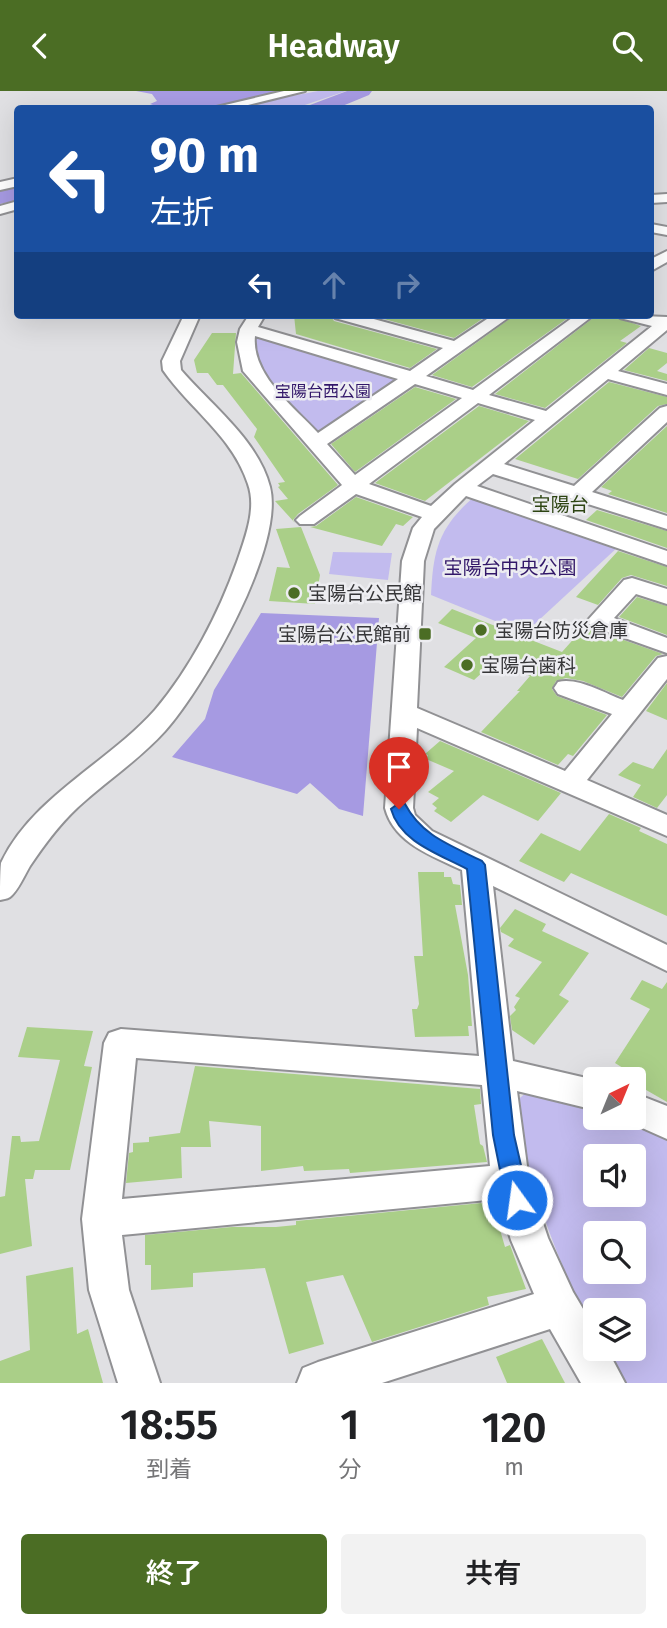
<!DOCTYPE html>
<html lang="ja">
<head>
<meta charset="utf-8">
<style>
  :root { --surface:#fff; --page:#f2f2f2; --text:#202124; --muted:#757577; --accent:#4b6d24 }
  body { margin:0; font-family:"Fira Sans","Noto Sans JP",sans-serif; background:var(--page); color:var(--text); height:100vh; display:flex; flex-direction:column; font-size:26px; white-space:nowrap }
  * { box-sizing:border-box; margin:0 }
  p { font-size:23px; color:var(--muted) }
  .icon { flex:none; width:38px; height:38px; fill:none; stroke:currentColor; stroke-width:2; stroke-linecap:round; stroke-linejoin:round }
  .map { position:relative; height:1292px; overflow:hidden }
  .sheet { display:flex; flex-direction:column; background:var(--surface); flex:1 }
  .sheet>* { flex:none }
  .hud { position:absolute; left:14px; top:14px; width:640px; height:214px; border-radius:7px; box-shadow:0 7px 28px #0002; background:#1a4fa0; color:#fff; overflow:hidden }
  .needle { width:46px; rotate:43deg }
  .buttons { position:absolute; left:583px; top:976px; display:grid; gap:14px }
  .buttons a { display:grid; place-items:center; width:63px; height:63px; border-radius:7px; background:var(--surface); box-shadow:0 7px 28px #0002; font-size:35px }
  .pin { position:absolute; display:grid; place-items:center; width:60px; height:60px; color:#fff; margin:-72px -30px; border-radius:50% 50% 50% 0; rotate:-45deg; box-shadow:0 0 7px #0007 }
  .pin .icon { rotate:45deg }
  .me { position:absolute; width:77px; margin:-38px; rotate:346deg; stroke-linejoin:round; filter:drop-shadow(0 0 5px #0008) }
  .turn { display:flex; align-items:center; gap:24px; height:147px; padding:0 21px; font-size:32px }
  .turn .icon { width:91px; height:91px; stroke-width:2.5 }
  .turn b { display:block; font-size:49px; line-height:60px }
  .lanes { display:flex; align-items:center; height:66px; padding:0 21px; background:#0003; justify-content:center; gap:35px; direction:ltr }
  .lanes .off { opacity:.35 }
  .eta { display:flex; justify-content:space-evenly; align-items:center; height:119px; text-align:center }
  .eta b { font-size:42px; font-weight:600; line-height:49px }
  .primary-button { display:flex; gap:14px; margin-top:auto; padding:14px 21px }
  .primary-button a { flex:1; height:80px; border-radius:7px; background:var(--accent); color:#fff; font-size:28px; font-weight:600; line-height:80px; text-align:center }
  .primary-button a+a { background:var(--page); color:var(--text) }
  header { display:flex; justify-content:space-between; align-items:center; height:91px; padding:0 21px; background:var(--accent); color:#fff; font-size:32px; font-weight:600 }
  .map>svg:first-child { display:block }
  .green { fill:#c2bbee; fill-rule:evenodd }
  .forest { fill:#a89ce4 }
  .water { fill:#a69ae2 }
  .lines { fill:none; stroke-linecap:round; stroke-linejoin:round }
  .river { fill:#a69ae2; fill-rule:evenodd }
  .building { fill:#aacf88 }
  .minor-casing { stroke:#919194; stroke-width:4 }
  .minor { fill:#fff; fill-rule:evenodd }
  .route { fill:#1a73e8; stroke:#114b97; stroke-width:2 }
  .poi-dot { fill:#4b6d24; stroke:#ededf1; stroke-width:2.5 }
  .labels { text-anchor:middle; stroke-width:5; stroke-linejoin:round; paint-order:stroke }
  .far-park-label { font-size:16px; fill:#321769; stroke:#ededf1 }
  .far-quarter-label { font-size:19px; fill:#2d4412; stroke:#ededf1 }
  .park-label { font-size:19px; fill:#321769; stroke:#ededf1 }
  .poi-label { font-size:19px; fill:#363638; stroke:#ededf1; text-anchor:start }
</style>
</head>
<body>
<header><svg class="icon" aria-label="back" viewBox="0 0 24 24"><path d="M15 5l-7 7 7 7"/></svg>Headway<svg class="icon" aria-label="search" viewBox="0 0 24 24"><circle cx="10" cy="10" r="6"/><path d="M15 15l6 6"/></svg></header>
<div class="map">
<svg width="667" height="1292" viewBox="0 0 667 1292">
  <rect width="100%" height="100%" fill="#e0e0e3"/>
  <g class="green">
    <path d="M318,0H346L296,17L226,18Z"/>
    <path d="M260,245L397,286L399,290L323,341L313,340L259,279L253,246Z"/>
    <path d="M474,406L619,455L525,542L431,504C433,459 439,436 474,406Z"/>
    <path d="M333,461L392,462L388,489L329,483Z"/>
    <path d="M527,1001L595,1019V1027H618L667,1047V1292H625L605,1258H634V1220H595V1241C554,1167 530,1094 515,1011ZM595,1066H634V1104H595ZM595,1143H634V1181H595Z"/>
  </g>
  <path class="forest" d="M136,0H292C248,9 194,29 150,13L157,10L152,3Z"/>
  <path class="water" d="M261,522L379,527L363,725L339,718L310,692L297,703L172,666L205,628L214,599Z"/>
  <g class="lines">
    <g class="river">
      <path d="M347,0H372L369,4L335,18H308L310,14Z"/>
      <path d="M18,95V109L0,113V99Z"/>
    </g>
  </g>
  <g class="building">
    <path d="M294,224H330L334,230L437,258L410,277L296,243Z"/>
    <path d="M369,224H488L454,247Z"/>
    <path d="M515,224H572L472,296L432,284Z"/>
    <path d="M597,224H608L641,235L620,250L627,252L545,317L495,303Z"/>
    <path d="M212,242H236L233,283L241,282L338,394L298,423L293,429L295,432L275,410L288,408L278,396L280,395L278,392L285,391L254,346L257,338L223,294H217L208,282H197L194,269Z"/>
    <path d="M649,257L667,262V272L657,280L667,283V290L624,279Z"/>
    <path d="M609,291L667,306V313L658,315L578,388L515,368Z"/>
    <path d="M415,296L456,308L355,381L331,353Z"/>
    <path d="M479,315L529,330L425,410L375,392Z"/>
    <path d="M667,335V422L608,403L612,400L601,396Z"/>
    <path d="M356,406L413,426L403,435L396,433L382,455L310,436L316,435Z"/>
    <path d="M597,419L667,440V457L586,429Z"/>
    <path d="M301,436L320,484L315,513L269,510L277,476L290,477L276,438Z"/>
    <path d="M618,460L667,476V495L631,484L622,487L598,514L576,506Z"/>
    <path d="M637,506L667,515V544L619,526Z"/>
    <path d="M452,518L562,561L586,534L590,537L663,563L656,565L622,606L583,590L566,587L556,590L552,598L557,605L607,624L573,665L568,663L558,674L481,641L520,600H517L530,585L495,570L474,589L444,576L476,547L438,532Z"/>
    <path d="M667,592V629L646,620Z"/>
    <path d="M440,650L561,702L538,730L483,704L451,731L434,720L437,717L432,713L439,707L428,701L454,680L426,668L428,664L425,663Z"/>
    <path d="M667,658V704L657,717L633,706L641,694L618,684L633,671L653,678Z"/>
    <path d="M609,723L641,737L639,740L667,753V825L571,782L564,791L519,770L541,742L580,760Z"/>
    <path d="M418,781H444V786H451L453,793L460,794L462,814H455L468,884L472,935H468L469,945L415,946L412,918H417L419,913L414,865H423Z"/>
    <path d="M515,818L546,833L542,840L589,862L559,904L569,910L534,954L512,939L510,925L516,919L514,916L520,907L515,905L542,871L508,855L514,848L501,841L500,837Z"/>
    <path d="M642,889L662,898L667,891V1011L634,992V989H614L623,977L615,972L650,918L630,908Z"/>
    <path d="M27,936L93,940L84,975L92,976L70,1079H35L33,1088H25L32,1155L0,1163V1106L5,1105L12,1045H20L21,1051L39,1050L60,969L18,966Z"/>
    <path d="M195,975L480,998L481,1013L474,1014L480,1053L483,1055L487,1071L350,1082L349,1078L304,1080L303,1075L261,1080V1035L209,1030L211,1056H181L182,1087L126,1092L129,1062L133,1061V1052L149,1051V1046L180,1042Z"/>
    <path d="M492,1111L505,1156L510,1154L526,1198L487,1206L489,1214L372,1251L343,1184L306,1191L324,1253L289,1263L265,1177L193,1182V1196L151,1199V1174H145V1144L232,1136H276L296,1134V1130Z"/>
    <path d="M73,1176L77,1243L88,1238L103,1292H0V1270L30,1259L26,1185Z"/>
    <path d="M542,1248L565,1292H507L496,1266Z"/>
  </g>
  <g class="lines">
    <g class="minor-casing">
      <g id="minor">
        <path d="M284,0H305L232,18H208Z"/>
        <path d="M18,87V95L0,99V91Z"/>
        <path d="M667,103V111L651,112V104Z"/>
        <path d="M18,110V118L0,123V115Z"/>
        <path d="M651,133L667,136V144L651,141Z"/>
        <path d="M667,160V171L651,180V168Z"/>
        <path d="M184,224H200L180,270L181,279C211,314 258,349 270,396C285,456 204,596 165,640C139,669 105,691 77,717C59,734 44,754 30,775C25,783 18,800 10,806C7,808 3,808 0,809C0,799 0,782 1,772C32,706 108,672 155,619C190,578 219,522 237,471C245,447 257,418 248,393C233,346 190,318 163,279L162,270Z"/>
        <path d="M249,224H265L258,236L410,280L443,257L335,227L333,224H359L454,250L493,224H512L426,285L473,299L576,224H594L489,304L546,320L652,235L620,227L618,224L667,226V239L618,280L667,293V304L608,288L504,373L574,395L660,317L667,315V331L592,401L667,425V438L493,383L477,395L667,460V474L466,405L434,438L424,470L417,617L565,680L612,623L558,603L554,597L558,591C578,586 604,602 623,609L658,567L667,565V588L587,689L667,724V745L417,637L413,717L415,724L432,740L667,854V880L493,795L513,970L595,989V1019L517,1000L529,1090L548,1147L573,1201L595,1238V1258H607L625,1292H581L550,1238L382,1292H297L303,1277L318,1271L534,1203L511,1149L498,1108L122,1144L129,1199L160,1292H118L89,1199L82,1128L104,952L109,942L121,938L479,965L462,779C432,765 394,752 385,717L402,470L413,437L422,426L356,403L314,433H300L296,429L300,425L342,394L243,280L237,251L240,238ZM255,245L398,288L318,342C294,316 251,284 255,245ZM415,293L462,307L355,384L327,353ZM478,312L535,329L455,393L431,415L369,393ZM136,967L482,994L490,1075L122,1108Z"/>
        <path d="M632,487L667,498V513L636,503L614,527L667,547V562L591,535L587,530L624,489Z"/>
        <path d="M634,1002L667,1015V1048L622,1028L634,1027Z"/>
      </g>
    </g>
    <use href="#minor" class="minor"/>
  </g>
  <path class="route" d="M399,712L405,713C422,745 450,754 482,770L485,774L514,1044L529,1109L525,1117L517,1120L509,1117L506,1109L493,1044L467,778C439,763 400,751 391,718Z"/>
  <g class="poi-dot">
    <circle cx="294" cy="502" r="7"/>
    <circle cx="481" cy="539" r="7"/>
    <rect x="418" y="536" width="14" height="14" rx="3.5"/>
    <circle cx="467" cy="574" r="7"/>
  </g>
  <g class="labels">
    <g class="far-park-label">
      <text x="323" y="306">宝陽台西公園</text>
    </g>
    <g class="far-quarter-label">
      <text x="560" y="420">宝陽台</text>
    </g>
    <g class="park-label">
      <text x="510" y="483">宝陽台中央公園</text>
    </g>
    <g class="poi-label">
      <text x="308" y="509">宝陽台公民館</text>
      <text x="495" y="546">宝陽台防災倉庫</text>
      <text x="411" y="550" text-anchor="end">宝陽台公民館前</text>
      <text x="481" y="581">宝陽台歯科</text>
    </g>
  </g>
</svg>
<div class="buttons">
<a><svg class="needle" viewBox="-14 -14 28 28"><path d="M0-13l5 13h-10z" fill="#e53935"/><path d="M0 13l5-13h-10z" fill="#757577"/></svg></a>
<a><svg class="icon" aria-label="sound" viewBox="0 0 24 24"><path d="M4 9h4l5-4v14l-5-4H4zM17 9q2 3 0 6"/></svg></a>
<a><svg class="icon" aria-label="search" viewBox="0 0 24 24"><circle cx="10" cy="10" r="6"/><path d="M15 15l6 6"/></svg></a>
<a><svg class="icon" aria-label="layers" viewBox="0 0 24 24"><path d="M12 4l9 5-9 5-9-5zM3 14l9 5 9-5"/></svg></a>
</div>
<div class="pin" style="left:399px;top:718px;background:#d93025"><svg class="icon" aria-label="arrive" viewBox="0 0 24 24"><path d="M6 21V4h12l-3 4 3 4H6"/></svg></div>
<svg class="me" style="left:517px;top:1109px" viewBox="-20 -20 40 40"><circle r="17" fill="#1a73e8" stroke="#fff" stroke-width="3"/><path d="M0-11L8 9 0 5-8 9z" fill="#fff"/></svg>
<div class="hud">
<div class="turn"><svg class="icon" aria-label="left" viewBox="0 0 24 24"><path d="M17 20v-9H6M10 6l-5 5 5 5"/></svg><div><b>90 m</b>左折</div></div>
<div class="lanes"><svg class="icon" aria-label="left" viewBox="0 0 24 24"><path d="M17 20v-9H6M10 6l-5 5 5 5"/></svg><svg class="icon off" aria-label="ahead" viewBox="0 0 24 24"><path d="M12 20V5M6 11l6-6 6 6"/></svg><svg class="icon off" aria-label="right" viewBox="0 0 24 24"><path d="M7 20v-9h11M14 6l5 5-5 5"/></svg></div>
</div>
</div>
<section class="sheet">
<div class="eta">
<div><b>18:55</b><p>到着</p></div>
<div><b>1</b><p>分</p></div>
<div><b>120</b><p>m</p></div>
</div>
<div class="primary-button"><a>終了</a><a>共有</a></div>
</section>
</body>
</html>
